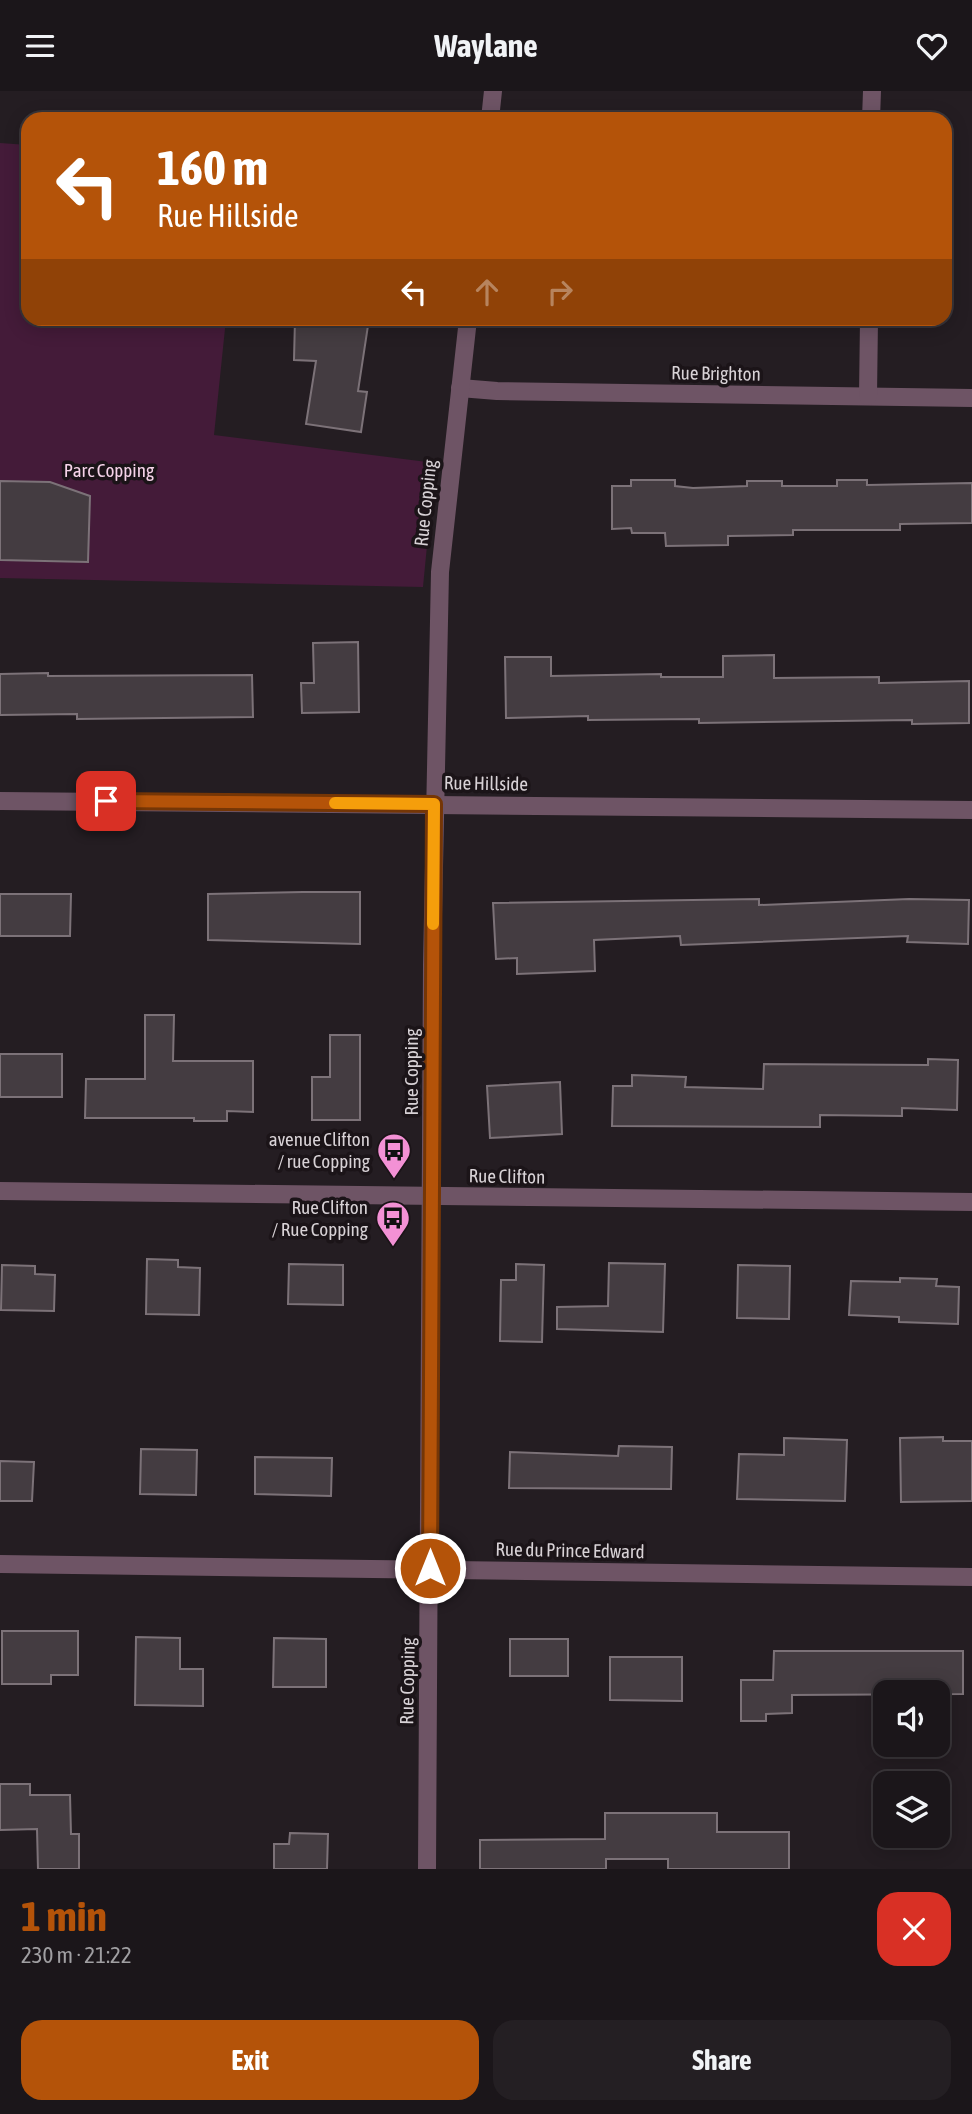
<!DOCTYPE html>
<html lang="en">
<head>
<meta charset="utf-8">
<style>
  :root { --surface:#1b161a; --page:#241f23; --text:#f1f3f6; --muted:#a09fa2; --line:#393539; --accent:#b45309 }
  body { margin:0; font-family:"Asap Condensed",sans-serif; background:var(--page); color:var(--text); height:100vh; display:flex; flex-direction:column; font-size:26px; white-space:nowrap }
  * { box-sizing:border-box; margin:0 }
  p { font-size:23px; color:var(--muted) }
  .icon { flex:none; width:38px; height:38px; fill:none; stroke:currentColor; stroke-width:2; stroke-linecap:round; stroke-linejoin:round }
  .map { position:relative; height:1778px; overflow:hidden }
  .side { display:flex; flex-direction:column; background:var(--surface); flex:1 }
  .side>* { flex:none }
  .banner { position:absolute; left:21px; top:21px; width:931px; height:214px; border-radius:21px; box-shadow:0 4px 18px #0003,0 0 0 2px var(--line); background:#b45309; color:#fff; overflow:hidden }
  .fabs { position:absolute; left:873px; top:1589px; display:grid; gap:14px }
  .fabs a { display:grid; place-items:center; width:77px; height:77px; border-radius:14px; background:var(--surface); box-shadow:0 4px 18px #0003,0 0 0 2px var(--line); font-size:35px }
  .pin { position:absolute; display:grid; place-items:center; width:60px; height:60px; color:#fff; margin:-30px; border-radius:14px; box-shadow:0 4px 10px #0006 }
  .me { position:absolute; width:77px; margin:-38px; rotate:0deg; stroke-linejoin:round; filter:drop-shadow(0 0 5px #0008) }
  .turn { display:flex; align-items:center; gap:24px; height:147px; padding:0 21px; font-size:32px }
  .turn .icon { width:91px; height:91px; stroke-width:2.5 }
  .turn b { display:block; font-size:49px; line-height:60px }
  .lanes { display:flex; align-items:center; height:66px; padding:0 21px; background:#0003; justify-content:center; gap:35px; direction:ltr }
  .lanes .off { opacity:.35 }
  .round { display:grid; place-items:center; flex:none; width:74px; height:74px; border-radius:21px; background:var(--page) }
  .headline { display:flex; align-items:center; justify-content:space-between; height:119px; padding:0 21px }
  h1 { font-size:42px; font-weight:700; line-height:52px; color:var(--accent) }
  .button { display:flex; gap:14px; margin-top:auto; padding:14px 21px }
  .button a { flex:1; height:80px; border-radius:21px; background:var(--accent); color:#fff; font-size:28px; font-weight:700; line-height:80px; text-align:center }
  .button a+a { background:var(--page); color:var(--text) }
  header { display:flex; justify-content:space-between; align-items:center; height:91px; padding:0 21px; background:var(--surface); font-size:32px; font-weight:700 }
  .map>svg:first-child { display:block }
  .green { fill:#441b39 }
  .building { fill:#443c41; stroke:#7c7278; stroke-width:2 }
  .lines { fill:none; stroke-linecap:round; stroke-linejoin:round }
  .street { stroke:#6e5465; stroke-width:18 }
  .route-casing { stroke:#753606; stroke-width:18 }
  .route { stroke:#b45309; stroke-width:12 }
  .slow { stroke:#f59e0b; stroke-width:12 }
  .labels { text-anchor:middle; stroke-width:7; stroke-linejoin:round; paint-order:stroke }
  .street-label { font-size:19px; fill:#d8d2d6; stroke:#1b1418 }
  .park-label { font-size:19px; fill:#f6d3e9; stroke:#1b1418 }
  .poi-label { font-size:19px; fill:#d8d2d6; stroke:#1b1418; text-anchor:end }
</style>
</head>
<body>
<header><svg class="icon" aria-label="menu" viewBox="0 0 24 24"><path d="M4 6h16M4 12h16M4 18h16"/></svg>Waylane<svg class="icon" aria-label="heart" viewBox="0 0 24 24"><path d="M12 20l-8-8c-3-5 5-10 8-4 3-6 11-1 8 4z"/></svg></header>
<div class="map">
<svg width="972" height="1778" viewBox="0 0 972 1778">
  <rect width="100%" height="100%" fill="#241d22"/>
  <path class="green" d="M0,52L28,54V228H226L214,344L435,372L423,496L0,487Z"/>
  <g class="building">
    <path d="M295,228H369L358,300L367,301L361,341L306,333L316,270L294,269Z"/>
    <path d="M631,389H675V395L693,397L747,395V390H782V395H837V389H867V394L972,392V432L900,433V439H793V444L728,445V454L666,455L665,442H632L631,437L612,438V395H631Z"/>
    <path d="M0,390L50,391L90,405L88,471L0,469Z"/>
    <path d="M358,551L359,621L302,622L301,592H314L313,552Z"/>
    <path d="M774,564V587L879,586V592L969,590V632L912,633V629L699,632V628L588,629V625L506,627L505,566H551V585L661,583V586H723V565Z"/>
    <path d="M48,582V585L252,584L253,626L77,628V623L0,624V583Z"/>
    <path d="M303,801H360V853L208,849V803Z"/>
    <path d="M0,803H71L70,845H0Z"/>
    <path d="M759,808V814L909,808L969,809L968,853L907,851L908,845L681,854L680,845L594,849L595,880L517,883V867L496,868L493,812Z"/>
    <path d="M145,924H174L173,970H253V1021L227,1020V1030H194V1027H85L86,988H145Z"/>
    <path d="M330,944H360V1029H312V986H330Z"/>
    <rect x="0" y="963" width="62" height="43"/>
    <path d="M928,968L958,969L957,1019L902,1017V1025L820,1024V1036L612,1035L613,995H632V984L686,986L685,996L763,998L764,973L928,974Z"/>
    <path d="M560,991L562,1043L490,1047L487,995Z"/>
    <path d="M147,1168L178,1169V1176L200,1177L199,1224L146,1223Z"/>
    <path d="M609,1172L665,1173L663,1241L557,1238V1216L608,1215Z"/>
    <path d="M289,1173L343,1174V1214L288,1213Z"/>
    <path d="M516,1173L544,1174L542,1251L500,1250L501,1189H516Z"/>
    <path d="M2,1174L35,1175V1183L55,1184L54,1220L1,1219Z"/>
    <path d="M738,1174L790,1175L789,1228L737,1227Z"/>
    <path d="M900,1187L937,1188L936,1195L959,1196L958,1233L899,1231V1226L849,1224L851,1190L900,1191Z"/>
    <path d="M943,1346V1350H972V1410L901,1411L900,1347Z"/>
    <path d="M784,1347L847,1349L845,1410L737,1408L739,1363L784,1364Z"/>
    <path d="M619,1355L672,1356L671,1398L509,1397L510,1361L618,1365Z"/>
    <path d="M141,1358L197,1359L196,1404L140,1403Z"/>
    <path d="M255,1366L332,1367L331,1405L255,1403Z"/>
    <path d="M0,1370L34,1371L32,1410H0Z"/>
    <path d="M2,1540H78V1584H51V1593H2Z"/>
    <path d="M136,1546L180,1547V1578H203V1615L135,1614Z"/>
    <path d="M274,1547L326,1548V1596H273Z"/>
    <rect x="510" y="1548" width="58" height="37"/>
    <path d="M774,1560H963V1603L792,1604V1622L766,1623V1630H741V1589H773Z"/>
    <path d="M610,1566H682V1610L610,1609Z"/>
    <path d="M0,1693H30V1704H70L71,1743H79V1778H38L37,1738L0,1739Z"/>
    <path d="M605,1722H717V1741H789V1778H668V1768H606V1778H480V1749L605,1748Z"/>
    <path d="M290,1742L328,1743L327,1778H274V1753H289Z"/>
  </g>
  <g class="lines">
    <g class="street">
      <path d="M490,28L493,0"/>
      <path d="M871,28L872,0"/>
      <path d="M460,297L497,300L972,307"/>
      <path d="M868,305L869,228"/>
      <path d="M0,710L972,719"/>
      <path d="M0,1100L972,1111"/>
      <path d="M0,1473L972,1486"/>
      <path d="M427,1778L432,874L440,481L468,228"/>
    </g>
  </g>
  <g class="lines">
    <g class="route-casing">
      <path id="route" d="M106,710L434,713L430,1477"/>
    </g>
    <use href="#route" class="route"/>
    <path class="slow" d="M335,712L434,713L433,833"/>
  </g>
  <defs>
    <g id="bus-pin" transform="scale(1.75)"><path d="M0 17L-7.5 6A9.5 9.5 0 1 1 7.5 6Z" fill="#f391d5" stroke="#1b1418"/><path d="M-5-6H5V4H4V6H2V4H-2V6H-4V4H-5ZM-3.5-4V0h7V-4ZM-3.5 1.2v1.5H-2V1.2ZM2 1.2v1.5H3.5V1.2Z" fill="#111"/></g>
  </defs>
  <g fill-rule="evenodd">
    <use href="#bus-pin" x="394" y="1059"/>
    <use href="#bus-pin" x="393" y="1127"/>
  </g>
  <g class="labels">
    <g class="street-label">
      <text transform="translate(716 282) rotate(1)" y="7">Rue Brighton</text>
      <text transform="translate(425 412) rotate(-84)" y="7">Rue Copping</text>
      <text transform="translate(486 692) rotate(1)" y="7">Rue Hillside</text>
      <text transform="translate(411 981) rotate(-90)" y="7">Rue Copping</text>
      <text transform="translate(507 1085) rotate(1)" y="7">Rue Clifton</text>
      <text transform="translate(570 1459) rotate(1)" y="7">Rue du Prince Edward</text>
      <text transform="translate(407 1590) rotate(-89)" y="7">Rue Copping</text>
    </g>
    <g class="park-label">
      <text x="109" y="386">Parc Copping</text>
    </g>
    <g class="poi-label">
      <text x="370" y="1055">avenue Clifton<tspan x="370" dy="22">/ rue Copping</tspan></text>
      <text x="368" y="1123">Rue Clifton<tspan x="368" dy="22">/ Rue Copping</tspan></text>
    </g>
  </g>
</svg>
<div class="fabs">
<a><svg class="icon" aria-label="sound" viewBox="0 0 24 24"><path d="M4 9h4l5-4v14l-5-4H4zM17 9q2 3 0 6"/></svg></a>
<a><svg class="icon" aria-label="layers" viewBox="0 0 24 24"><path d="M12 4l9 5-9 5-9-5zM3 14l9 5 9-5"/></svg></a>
</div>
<div class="pin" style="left:106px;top:710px;background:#d93025"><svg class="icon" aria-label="arrive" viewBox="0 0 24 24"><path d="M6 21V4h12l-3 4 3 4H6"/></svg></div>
<svg class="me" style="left:430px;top:1477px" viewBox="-20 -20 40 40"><circle r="17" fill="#b45309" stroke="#fff" stroke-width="3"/><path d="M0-11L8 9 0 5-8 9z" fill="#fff"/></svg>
<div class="banner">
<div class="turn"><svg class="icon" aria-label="left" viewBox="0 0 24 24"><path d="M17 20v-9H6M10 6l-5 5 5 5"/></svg><div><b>160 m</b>Rue Hillside</div></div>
<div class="lanes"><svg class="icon" aria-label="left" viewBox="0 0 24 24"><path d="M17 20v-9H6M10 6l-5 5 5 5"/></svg><svg class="icon off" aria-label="ahead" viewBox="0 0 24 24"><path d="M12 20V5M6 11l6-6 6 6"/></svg><svg class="icon off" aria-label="right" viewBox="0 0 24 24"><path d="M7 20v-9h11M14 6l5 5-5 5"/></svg></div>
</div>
</div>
<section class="side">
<div class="headline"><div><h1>1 min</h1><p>230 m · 21:22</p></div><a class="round" style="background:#d93025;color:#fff"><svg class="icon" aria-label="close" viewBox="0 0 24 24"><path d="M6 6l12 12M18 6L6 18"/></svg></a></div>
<div class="button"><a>Exit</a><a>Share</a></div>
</section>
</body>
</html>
